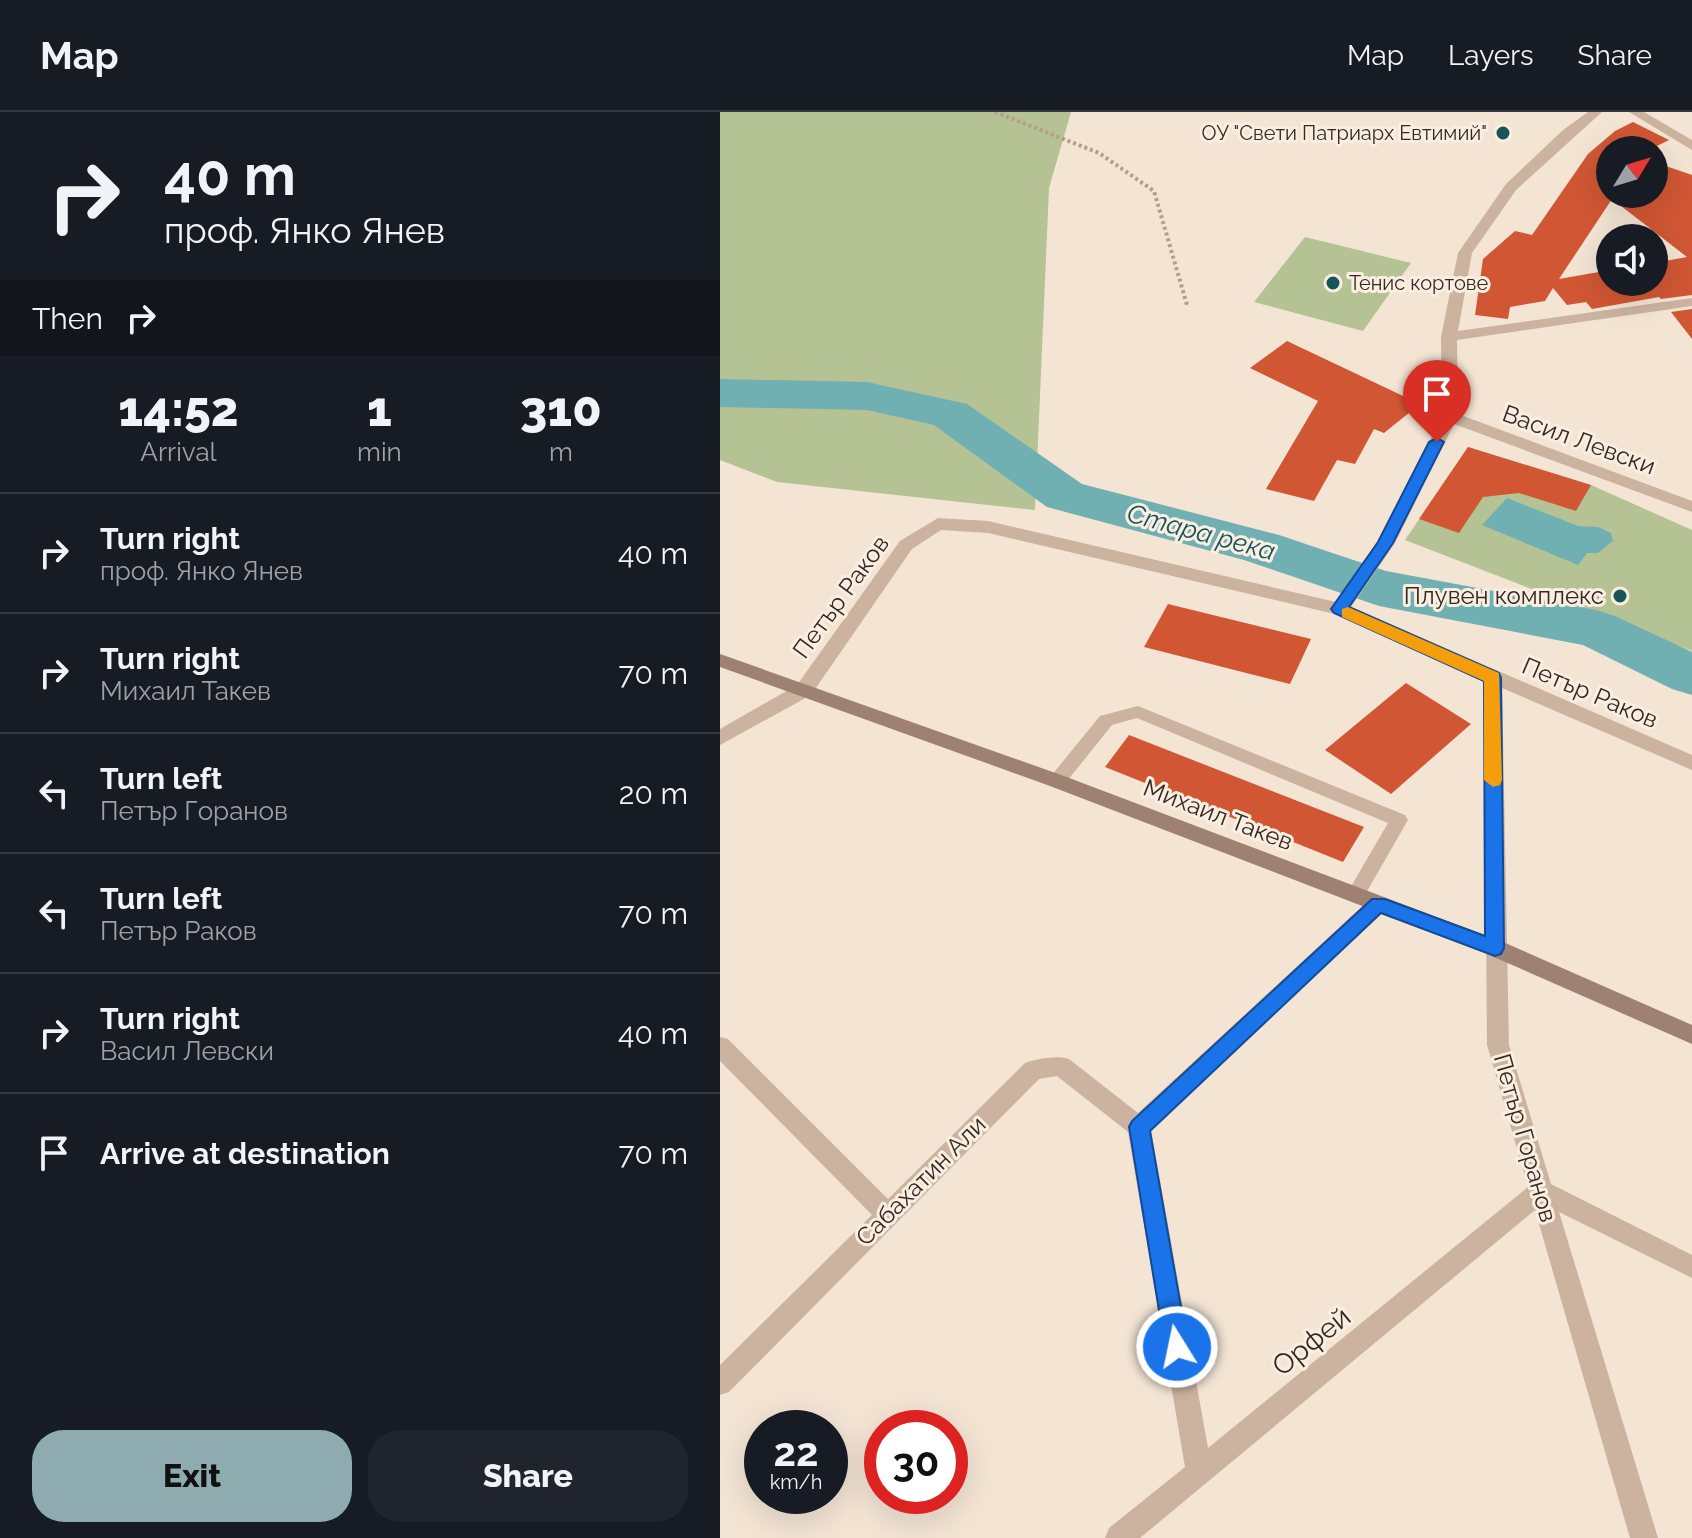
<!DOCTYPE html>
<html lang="en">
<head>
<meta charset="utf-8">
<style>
  :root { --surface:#171b24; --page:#20242c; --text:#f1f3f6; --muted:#9ea1a6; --line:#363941; --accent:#8eacaf }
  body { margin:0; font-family:Raleway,sans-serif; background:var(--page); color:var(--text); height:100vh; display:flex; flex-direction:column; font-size:30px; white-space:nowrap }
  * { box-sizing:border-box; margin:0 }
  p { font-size:26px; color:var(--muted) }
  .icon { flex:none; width:44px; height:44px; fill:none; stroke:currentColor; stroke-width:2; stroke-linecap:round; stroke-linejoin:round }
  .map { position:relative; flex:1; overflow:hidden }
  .side { display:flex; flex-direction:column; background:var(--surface); width:720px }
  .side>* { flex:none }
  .hud { background:#171b24; color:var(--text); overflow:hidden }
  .needle { width:52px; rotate:52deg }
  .controls { position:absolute; left:876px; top:24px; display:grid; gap:16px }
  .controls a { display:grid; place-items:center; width:72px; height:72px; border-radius:50%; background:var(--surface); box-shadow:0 8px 32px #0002; font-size:40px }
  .speed { position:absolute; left:24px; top:1298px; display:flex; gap:16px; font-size:40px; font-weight:700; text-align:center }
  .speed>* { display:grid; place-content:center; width:104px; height:104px; border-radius:50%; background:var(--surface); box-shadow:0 8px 32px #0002; line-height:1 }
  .speed small { font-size:20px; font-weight:400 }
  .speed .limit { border:12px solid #d22; background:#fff; color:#111 }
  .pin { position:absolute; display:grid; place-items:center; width:68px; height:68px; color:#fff; margin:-82px -34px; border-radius:50% 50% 50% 0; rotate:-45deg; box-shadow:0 0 8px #0007 }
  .pin .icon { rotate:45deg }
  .me { position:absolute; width:88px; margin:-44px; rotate:350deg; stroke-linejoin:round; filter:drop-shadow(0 0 6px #0008) }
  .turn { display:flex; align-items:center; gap:28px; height:168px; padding:0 32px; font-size:36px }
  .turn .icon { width:104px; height:104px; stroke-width:2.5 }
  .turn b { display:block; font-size:56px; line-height:68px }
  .then { display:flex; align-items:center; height:76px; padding:0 32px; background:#0003; gap:16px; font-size:30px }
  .eta { display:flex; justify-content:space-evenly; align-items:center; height:136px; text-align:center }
  .eta b { font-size:48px; font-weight:800; line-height:56px }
  .cta { display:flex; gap:16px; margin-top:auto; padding:16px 32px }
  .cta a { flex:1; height:92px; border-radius:32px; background:var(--accent); color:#111; font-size:32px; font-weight:800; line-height:92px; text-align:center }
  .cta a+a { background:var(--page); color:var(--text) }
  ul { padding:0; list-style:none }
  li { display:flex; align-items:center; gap:24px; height:120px; padding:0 32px; border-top:2px solid var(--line) }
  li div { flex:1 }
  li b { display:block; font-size:30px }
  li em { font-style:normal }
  header { display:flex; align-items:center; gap:48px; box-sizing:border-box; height:112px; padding:0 40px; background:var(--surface); border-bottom:2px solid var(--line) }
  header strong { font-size:38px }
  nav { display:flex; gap:44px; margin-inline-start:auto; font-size:28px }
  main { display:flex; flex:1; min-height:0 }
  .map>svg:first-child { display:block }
  .green { fill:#b4c294 }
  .water { fill:#71b0b2 }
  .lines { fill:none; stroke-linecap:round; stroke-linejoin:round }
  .river { fill:#71b0b2; fill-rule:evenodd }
  .building { fill:#d15734; fill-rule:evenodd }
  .path { stroke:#b79c8a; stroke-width:4; stroke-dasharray:3 3; stroke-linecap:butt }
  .service { fill:#cbb3a0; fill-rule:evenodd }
  .minor { fill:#cbb3a0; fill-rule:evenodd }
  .secondary { fill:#9f8171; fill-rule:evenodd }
  .route { fill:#1a73e8; stroke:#114b97; stroke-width:2 }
  .slow { fill:#f59e0b }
  .poi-dot { fill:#165659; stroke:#faeee1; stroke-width:3 }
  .labels { text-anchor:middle; stroke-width:6; stroke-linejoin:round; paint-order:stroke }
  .far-poi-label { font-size:20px; fill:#342924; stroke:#faeee1; text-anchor:end }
  .street-label { font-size:24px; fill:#342924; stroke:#faeee1 }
  .poi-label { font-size:24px; fill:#342924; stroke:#faeee1; text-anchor:end }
  .water-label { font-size:26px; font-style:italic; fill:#165659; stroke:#faeee1 }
  .near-street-label { font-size:28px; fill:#342924; stroke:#faeee1 }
</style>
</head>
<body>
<header>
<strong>Map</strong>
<nav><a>Map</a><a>Layers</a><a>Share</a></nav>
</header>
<main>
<section class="side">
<div class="hud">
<div class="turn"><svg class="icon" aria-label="right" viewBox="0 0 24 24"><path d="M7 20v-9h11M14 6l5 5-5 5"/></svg><div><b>40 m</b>проф. Янко Янев</div></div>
<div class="then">Then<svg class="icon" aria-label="right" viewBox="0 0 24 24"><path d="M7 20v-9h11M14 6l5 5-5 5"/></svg></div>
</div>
<div class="eta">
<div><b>14:52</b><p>Arrival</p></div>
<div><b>1</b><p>min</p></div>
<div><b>310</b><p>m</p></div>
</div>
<ul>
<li><svg class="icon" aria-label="right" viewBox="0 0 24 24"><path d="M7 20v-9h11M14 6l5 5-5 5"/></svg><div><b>Turn right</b><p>проф. Янко Янев</p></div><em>40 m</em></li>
<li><svg class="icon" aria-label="right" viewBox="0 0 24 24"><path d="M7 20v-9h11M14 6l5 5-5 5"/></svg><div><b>Turn right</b><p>Михаил Такев</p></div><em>70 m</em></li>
<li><svg class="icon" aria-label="left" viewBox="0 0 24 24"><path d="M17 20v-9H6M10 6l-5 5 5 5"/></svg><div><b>Turn left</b><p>Петър Горанов</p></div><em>20 m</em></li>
<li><svg class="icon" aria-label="left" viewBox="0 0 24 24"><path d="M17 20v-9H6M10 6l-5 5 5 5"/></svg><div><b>Turn left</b><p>Петър Раков</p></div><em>70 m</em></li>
<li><svg class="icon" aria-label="right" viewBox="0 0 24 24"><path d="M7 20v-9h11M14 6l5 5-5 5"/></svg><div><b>Turn right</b><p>Васил Левски</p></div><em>40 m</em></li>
<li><svg class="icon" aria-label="arrive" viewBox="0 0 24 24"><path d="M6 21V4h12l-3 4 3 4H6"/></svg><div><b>Arrive at destination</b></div><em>70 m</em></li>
</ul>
<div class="cta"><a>Exit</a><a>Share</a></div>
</section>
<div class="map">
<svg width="972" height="1426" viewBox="0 0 972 1426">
  <rect width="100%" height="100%" fill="#f3e4d4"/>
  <g class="green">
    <path d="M0,0H351L329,76L315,398L57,370L0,348Z"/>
    <path d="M585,125L691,151L643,219L534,190Z"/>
    <path d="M748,335L871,373L972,418V539L685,428Z"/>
  </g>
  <path class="water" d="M787,386L858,414L878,415L891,421L893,429L878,441H867L858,453L762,413Z"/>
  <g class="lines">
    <path class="river" d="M0,267L147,270L247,292L362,372L559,423L666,459L876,498L895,504L972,540V583L952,577L863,533L659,494L524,448L327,395L214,313L147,298L0,295Z"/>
  </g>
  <g class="building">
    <path d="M913,10L949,28L929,38H890V82H934V50L972,63V183L941,187L939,185L872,197L866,190L847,193L833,176L825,189L790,195L788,207L755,203L763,147L795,119L812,123L868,42L895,19ZM892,87L967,145L934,151V170H890V158L839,167Z"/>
    <path d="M972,197V227L951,200Z"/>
    <path d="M567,229L700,292L664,321L654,317L635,352L617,348L594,389L546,377L598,289L530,256Z"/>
    <path d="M748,335L871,373L856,399L799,381L763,385L739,421L699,407Z"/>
    <path d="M448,492L591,527L570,572L424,535Z"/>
    <path d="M686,571L751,612L671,682L605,638Z"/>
    <path d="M409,623L644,715L623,750L385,655Z"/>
  </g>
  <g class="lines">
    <path class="path" d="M275,0L379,41L434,79L467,193"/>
    <path class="service" d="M418,594L685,703L688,708L642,788H628L626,783L668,711L417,606L392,613L343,674H331L328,669L331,664L380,604Z"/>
    <g class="minor">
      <path d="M868,0H882L796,78L752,141L738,219L972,186V194L737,228L738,302L972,389V400L734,312L675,431L631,495L972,643V658L782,576L789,933L831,1072L972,1143V1166L839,1100L938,1426H910L815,1098L420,1426H385L389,1416L465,1355L408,1020L337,964L319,967L9,1280L0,1283V1253L152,1103L0,949V925L8,927L168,1087L305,951C318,947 336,943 349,947L418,1001L651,786L658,784L665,786L668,792L665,798L431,1018L488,1336L808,1075L767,933L764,567L615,502L268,421L221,418L192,437L91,583L0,633V617L77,573L180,429L218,406L268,409L616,490L658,429L722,305L721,225L738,141L786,72L843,18Z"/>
      <path d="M909,0H924L972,28V38Z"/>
    </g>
    <path class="secondary" d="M0,542L344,664L783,830L972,913V932L767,842L330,674L0,555Z"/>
  </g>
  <path class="route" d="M717,326L724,330L673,431L629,495L779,561L781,566L784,836L781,842L775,844L661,801L430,1019L468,1235L465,1243L457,1246L449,1243L445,1235L409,1015L412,1009L652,787H665L765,824L764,569L614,501L611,497L658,430L709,330Z"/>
  <path class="slow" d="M628,495L779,561L782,668L780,673L773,675L764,668V569L622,505V497Z"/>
  <g class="poi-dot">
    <circle cx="783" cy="21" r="8"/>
    <circle cx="613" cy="171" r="8"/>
    <circle cx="900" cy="484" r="8"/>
  </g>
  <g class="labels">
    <g class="far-poi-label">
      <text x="767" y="28">ОУ "Свети Патриарх Евтимий"</text>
      <text x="629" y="178" text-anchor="start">Тенис кортове</text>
    </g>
    <g class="street-label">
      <text transform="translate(859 328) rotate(20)" y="8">Васил Левски</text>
      <text transform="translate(121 485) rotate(-54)" y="8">Петър Раков</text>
      <text transform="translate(870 581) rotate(23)" y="8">Петър Раков</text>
      <text transform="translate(498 703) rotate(21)" y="8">Михаил Такев</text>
      <text transform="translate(805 1026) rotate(74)" y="8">Петър Горанов</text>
      <text transform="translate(201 1069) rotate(-45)" y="8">Сабахатин Али</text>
    </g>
    <g class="poi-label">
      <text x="884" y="492">Плувен комплекс</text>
    </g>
    <g class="water-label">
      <text transform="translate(481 420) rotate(15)" y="9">Стара река</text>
    </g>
    <g class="near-street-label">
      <text transform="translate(591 1229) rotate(-39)" y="10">Орфей</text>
    </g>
  </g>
</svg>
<div class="controls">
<a><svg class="needle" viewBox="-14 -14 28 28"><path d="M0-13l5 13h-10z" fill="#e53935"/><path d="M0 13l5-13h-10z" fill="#9ea1a6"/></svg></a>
<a><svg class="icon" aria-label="sound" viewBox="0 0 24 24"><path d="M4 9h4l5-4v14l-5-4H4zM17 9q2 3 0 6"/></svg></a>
</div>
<div class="speed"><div>22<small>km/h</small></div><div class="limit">30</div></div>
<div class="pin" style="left:717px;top:330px;background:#d93025"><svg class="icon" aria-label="arrive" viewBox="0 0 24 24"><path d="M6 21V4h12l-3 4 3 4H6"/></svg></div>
<svg class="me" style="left:457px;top:1235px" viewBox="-20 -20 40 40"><circle r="17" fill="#1a73e8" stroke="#fff" stroke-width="3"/><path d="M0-11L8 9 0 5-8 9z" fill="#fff"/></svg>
</div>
</main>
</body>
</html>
